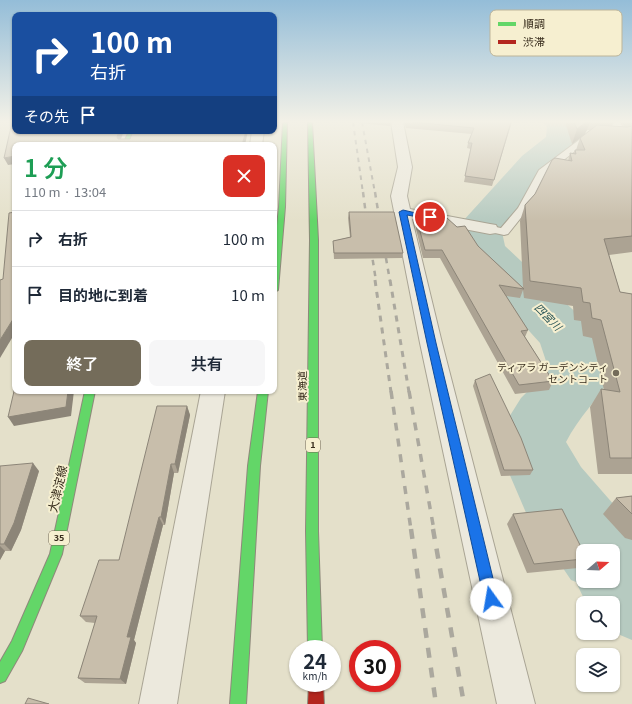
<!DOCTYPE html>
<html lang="ja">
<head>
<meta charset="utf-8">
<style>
  :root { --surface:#fff; --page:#f6f6f7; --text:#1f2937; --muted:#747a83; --line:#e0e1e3; --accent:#746c5a }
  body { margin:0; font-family:Georgia,"Noto Sans JP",serif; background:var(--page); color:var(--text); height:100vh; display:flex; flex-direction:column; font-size:15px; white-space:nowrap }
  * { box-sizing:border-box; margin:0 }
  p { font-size:13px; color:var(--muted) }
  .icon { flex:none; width:22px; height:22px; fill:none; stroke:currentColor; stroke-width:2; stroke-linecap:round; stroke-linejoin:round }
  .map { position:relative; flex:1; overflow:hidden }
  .panel { position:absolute; left:12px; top:142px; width:265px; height:252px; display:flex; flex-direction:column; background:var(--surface); border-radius:8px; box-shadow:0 1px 3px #0004 }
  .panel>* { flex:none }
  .hud { position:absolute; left:12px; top:12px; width:265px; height:122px; border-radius:8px; box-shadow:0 1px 3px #0004; background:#1a4fa0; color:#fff; overflow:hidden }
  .needle { width:26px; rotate:71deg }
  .buttons { position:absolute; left:576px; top:544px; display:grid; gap:8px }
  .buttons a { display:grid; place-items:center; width:44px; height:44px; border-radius:8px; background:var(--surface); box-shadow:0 1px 3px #0004; font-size:20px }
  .speed { position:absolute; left:289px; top:640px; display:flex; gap:8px; font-size:20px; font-weight:700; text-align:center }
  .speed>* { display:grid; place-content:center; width:52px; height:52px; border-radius:50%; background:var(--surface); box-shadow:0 1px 3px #0004; line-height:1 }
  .speed small { font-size:10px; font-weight:400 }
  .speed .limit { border:6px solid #d22; background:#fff; color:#111 }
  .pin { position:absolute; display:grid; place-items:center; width:34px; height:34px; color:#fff; margin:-17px; border:2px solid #fff; border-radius:50%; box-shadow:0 1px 4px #0007 }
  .me { position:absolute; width:44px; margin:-22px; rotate:347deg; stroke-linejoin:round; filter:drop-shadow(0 0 3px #0008) }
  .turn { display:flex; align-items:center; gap:14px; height:84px; padding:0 12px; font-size:18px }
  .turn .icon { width:52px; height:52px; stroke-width:2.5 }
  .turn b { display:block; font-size:28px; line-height:34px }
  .then { display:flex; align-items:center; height:38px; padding:0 12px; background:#0003; gap:8px; font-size:15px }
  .round { display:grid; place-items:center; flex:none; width:42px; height:42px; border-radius:8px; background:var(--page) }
  .headline { display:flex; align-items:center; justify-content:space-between; height:68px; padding:0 12px }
  h1 { font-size:24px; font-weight:600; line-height:30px; color:#1e9e55 }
  .button { display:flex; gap:8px; margin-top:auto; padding:8px 12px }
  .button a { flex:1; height:46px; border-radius:8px; background:var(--accent); color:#fff; font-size:16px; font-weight:600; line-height:46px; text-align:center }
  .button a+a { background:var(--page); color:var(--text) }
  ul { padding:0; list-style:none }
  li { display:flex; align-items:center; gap:12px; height:56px; padding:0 12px; border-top:1px solid var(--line) }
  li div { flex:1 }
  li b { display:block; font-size:15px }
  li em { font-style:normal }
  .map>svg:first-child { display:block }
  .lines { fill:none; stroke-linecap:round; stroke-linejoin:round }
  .river { fill:#b6cac0; fill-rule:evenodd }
  .lane-casing { stroke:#a9a494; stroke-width:2 }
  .street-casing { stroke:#a9a494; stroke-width:2 }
  .fast-casing { stroke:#8e897b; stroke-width:2 }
  .jam-casing { stroke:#8e897b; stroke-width:2 }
  .lane { fill:#ece9dd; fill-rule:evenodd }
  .street { fill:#ece9dd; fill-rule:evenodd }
  .fast { fill:#63d668; fill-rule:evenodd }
  .jam { fill:#b3261e; fill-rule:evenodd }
  .rail-far4 { stroke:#aba89e; stroke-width:2; stroke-dasharray:4.5 4.5; stroke-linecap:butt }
  .rail-far3 { stroke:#aba89e; stroke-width:2.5; stroke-dasharray:5.5 5.5; stroke-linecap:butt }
  .rail-far2 { stroke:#aba89e; stroke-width:3; stroke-dasharray:6 6; stroke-linecap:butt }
  .rail-far1 { stroke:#aba89e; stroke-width:3.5; stroke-dasharray:8 8; stroke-linecap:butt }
  .rail { stroke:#aba89e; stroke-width:4.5; stroke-dasharray:10 10; stroke-linecap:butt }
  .wall { fill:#aca393 }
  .shaded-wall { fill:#8c8578 }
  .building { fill:#c8beab; stroke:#8c8578 }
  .route { fill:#1a73e8; stroke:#114b97 }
  .poi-dot { fill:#746c5a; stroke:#f6efd0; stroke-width:1.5 }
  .labels { text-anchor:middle; stroke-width:4; stroke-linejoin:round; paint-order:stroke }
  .shield { fill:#f6efd0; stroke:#716753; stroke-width:1 }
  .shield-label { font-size:9px; font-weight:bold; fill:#382d1d }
  .poi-label { font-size:10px; fill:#382d1d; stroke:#f6efd0; text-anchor:end }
  .street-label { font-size:10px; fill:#382d1d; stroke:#f6efd0 }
  .water-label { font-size:11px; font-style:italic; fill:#2b5658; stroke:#f6efd0 }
  .near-street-label { font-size:12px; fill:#382d1d; stroke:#f6efd0 }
  .key { fill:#f6efd0; stroke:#bdb59a; stroke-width:1 }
  .key-label { font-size:11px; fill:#382d1d }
</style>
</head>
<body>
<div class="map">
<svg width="632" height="704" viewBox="0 0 632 704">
  <rect width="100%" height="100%" fill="#e4e0ca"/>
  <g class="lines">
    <path class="river" d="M543,122H577L579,126L580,141L575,148L548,172L502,232L505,246L586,322L595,336L612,375C599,398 578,418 566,442L581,467L629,522L632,529V640L613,632V603H586L576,582L571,580L527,515L496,443L506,422L521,398L549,370L540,343L465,260L458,250L457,231L463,221L522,156L546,137L547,127ZM583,551H613V581H583Z"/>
    <g class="lane-casing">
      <path id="lane" d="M591,131L595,134L594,136L546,174L528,209L508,234L504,235L486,231L484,229L486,227L490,226L501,228L518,208L539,170Z"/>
    </g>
    <g class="street-casing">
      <g id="street">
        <path d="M391,122H403L412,167L407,196L410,209L490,224L496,225L498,229L496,233L490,234L412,219L442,343L535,704H497L420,343L391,196L398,167Z"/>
        <path d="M608,122H620L627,136L625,139L621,140L597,138L595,135L597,132H613Z"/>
        <path d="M252,131H264L262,145H250Z"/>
        <path d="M201,391H225L177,704H139Z"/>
      </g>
    </g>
    <g class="fast-casing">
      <g id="fast">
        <path d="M283,122H287L285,207L278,290L274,292V253L279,207Z"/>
        <path d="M308,122H312L318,240V531L322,649H308L306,531L310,240Z"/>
        <path d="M129,131H135L129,145H123Z"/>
        <path d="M85,391H95L62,554L22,651L5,681L0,683V662L12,641L50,554Z"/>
        <path d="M258,391H268L260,466L246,704H230L248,466Z"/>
      </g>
    </g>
    <g class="jam-casing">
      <path id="jam" d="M309,683H323L324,704H308Z"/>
    </g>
    <use href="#lane" class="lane"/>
    <use href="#street" class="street"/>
    <use href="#fast" class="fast"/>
    <use href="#jam" class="jam"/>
    <g class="rail-far4">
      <path d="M353,122L363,193"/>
      <path d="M362,122L375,193"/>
    </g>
    <g class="rail-far3">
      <path d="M363,192L367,223"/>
      <path d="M375,192L380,223"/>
      <path d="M384,247L390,281"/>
      <path d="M371,249L376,281"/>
    </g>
    <g class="rail-far2">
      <path d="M375,280L391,392"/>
      <path d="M390,280L409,392"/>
    </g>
    <g class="rail-far1">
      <path d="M391,391L411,530"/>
      <path d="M409,391L434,530"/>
    </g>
    <g class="rail">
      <path d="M411,529L436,704"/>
      <path d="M433,529L464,704"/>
    </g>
  </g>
  <g class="wall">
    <path d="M348,122H391L390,126Z"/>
    <path d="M404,122H512L492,186L464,182L471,149L467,148L468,143L472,134L406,128Z"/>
    <path d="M565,122H614L612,126L624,127L622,122H632V252L609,255L620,292L632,294V474H598L590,407L601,389L604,390L592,338L583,336L581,321L574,320L573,306L524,298L523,290L520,298L506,296L528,330L525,337L553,381L549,390L515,394L440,258H423L416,229L417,220L478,246L523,288L520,221L525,205L568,161L570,153L573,154L575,150H576L580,138L592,130H587L584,135L572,144Z"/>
    <path d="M349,212L403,253L402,258L334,259L333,241L350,237L348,218Z"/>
    <path d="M475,380L533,470L530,475L501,476L473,386Z"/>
    <path d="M187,406L190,415L178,473H174L165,525H163L134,640L136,643L126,684L85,683L78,678L95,623L86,622L80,616L119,560Z"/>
    <path d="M0,466L39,471L21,530L11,551H5L0,560Z"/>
    <path d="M632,496V540L625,538L603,514L616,498Z"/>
    <path d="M513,514L583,551V562L578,568L527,573L507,524Z"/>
  </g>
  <g class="shaded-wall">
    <path d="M586,122H590L587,130L584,135L572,144L577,129Z"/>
    <path d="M119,131H124L119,144L117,137Z"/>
    <path d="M246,131H248L245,145H242Z"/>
    <path d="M15,156V164L8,165L4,158Z"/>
    <path d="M15,316V333L0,358V340Z"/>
    <path d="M68,391H74L71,416L14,426L8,417Z"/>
    <path d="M187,406L190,415L178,473L175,464Z"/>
    <path d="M33,463L39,471L21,530L11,551L4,544Z"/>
    <path d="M171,464L174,473L165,525L161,517Z"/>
    <path d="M159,517L163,525L134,640L136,643L126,684L120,679L127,637Z"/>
    <path d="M0,546L5,551L0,560Z"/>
  </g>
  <g class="building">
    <path d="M12,122H15V131H119L117,137L118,139H130L133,131H246L242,145H15V156L4,158Z"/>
    <path d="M412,122H511L494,180L465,176L472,143H468L474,128Z"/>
    <path d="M574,122H586L577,129Z"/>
    <path d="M597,125L627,127L632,126V236L604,239L620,292L632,294V458H610L601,389L620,392L601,320L592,318L590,303L583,302L581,288L530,281L525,205L535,194L552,160L555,158L572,161L570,153L576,154L575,150H585L580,138Z"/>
    <path d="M15,212V316L0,340V280L3,279L9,213Z"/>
    <path d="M349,212H394L403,253H334L333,241L351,237Z"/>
    <path d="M437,216L447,218L457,227L465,226L478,246L524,289L499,285L528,330L521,331L553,381L519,385L442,250H425L417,220Z"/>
    <path d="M490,374L521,438L533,470H504L475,380Z"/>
    <path d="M15,387V391H68L66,407L8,417Z"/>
    <path d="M157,406H187L175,464H171L161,517H159L127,637H131L120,679L78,678L97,616H80L99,560H119Z"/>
    <path d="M33,463L14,523L4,544H0V466Z"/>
    <path d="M632,496V514L616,498Z"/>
    <path d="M562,509L583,551V559L534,564L513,514Z"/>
    <path d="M28,698L49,704H25Z"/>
  </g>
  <linearGradient id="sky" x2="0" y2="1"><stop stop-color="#94bdd8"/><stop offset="0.55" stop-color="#f3f1e7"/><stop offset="1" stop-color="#f3f1e7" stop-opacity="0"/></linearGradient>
  <rect width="632" height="221" fill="url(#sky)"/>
  <path class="route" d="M403,210L433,217L430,219L407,215L436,343L498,599L496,604L491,606L486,604L484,599L427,343L399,212Z"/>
  <circle class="poi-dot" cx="616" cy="373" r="4"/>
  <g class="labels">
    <g class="shield">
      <rect x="306" y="438" width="14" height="14" rx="3"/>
      <rect x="49" y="531" width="20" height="14" rx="3"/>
    </g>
    <g class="shield-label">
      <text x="313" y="448">1</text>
      <text x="59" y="541">35</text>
    </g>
    <g class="poi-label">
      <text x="608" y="371">ティアラ ガーデンシティ<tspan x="608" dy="12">セントコート</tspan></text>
    </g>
    <g class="street-label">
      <text transform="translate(302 386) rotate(-90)" y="4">東海道</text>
    </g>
    <g class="water-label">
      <text transform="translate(548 317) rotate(45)" y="4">四宮川</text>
    </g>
    <g class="near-street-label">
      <text transform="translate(58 489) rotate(-77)" y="4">大津淀線</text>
    </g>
  </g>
  <rect x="490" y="10" width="132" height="46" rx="6" class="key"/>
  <rect x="498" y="22" width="18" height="4" fill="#63d668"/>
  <rect x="498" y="40" width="18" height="4" fill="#b3261e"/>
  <g class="key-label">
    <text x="523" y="28">順調</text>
    <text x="523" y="46">渋滞</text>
  </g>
</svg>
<div class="buttons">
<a><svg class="needle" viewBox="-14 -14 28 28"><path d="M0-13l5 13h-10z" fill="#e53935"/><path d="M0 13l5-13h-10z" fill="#747a83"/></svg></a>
<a><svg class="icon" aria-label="search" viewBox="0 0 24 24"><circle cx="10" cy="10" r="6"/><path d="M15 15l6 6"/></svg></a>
<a><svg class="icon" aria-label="layers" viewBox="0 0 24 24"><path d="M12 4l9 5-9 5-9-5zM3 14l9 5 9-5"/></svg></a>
</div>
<div class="speed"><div>24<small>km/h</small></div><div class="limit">30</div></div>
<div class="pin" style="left:430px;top:217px;background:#d93025"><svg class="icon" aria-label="arrive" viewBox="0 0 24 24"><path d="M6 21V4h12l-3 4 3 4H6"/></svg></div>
<svg class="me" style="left:491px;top:599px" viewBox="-20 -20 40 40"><circle r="19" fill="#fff"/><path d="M0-13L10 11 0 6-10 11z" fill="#1a73e8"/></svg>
<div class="hud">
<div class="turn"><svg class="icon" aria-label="right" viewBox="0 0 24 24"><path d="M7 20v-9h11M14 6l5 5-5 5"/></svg><div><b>100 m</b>右折</div></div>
<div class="then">その先<svg class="icon" aria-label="arrive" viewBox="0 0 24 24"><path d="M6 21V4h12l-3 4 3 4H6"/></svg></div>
</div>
<section class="panel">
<div class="headline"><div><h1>1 分</h1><p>110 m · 13:04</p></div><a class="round" style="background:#d93025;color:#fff"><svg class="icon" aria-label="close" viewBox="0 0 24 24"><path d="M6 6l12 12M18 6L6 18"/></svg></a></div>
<ul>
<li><svg class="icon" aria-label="right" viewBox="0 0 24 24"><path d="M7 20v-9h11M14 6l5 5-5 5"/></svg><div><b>右折</b></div><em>100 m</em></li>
<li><svg class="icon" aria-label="arrive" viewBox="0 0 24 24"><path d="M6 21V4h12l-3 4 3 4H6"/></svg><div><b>目的地に到着</b></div><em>10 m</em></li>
</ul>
<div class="button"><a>終了</a><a>共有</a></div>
</section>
</div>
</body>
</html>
